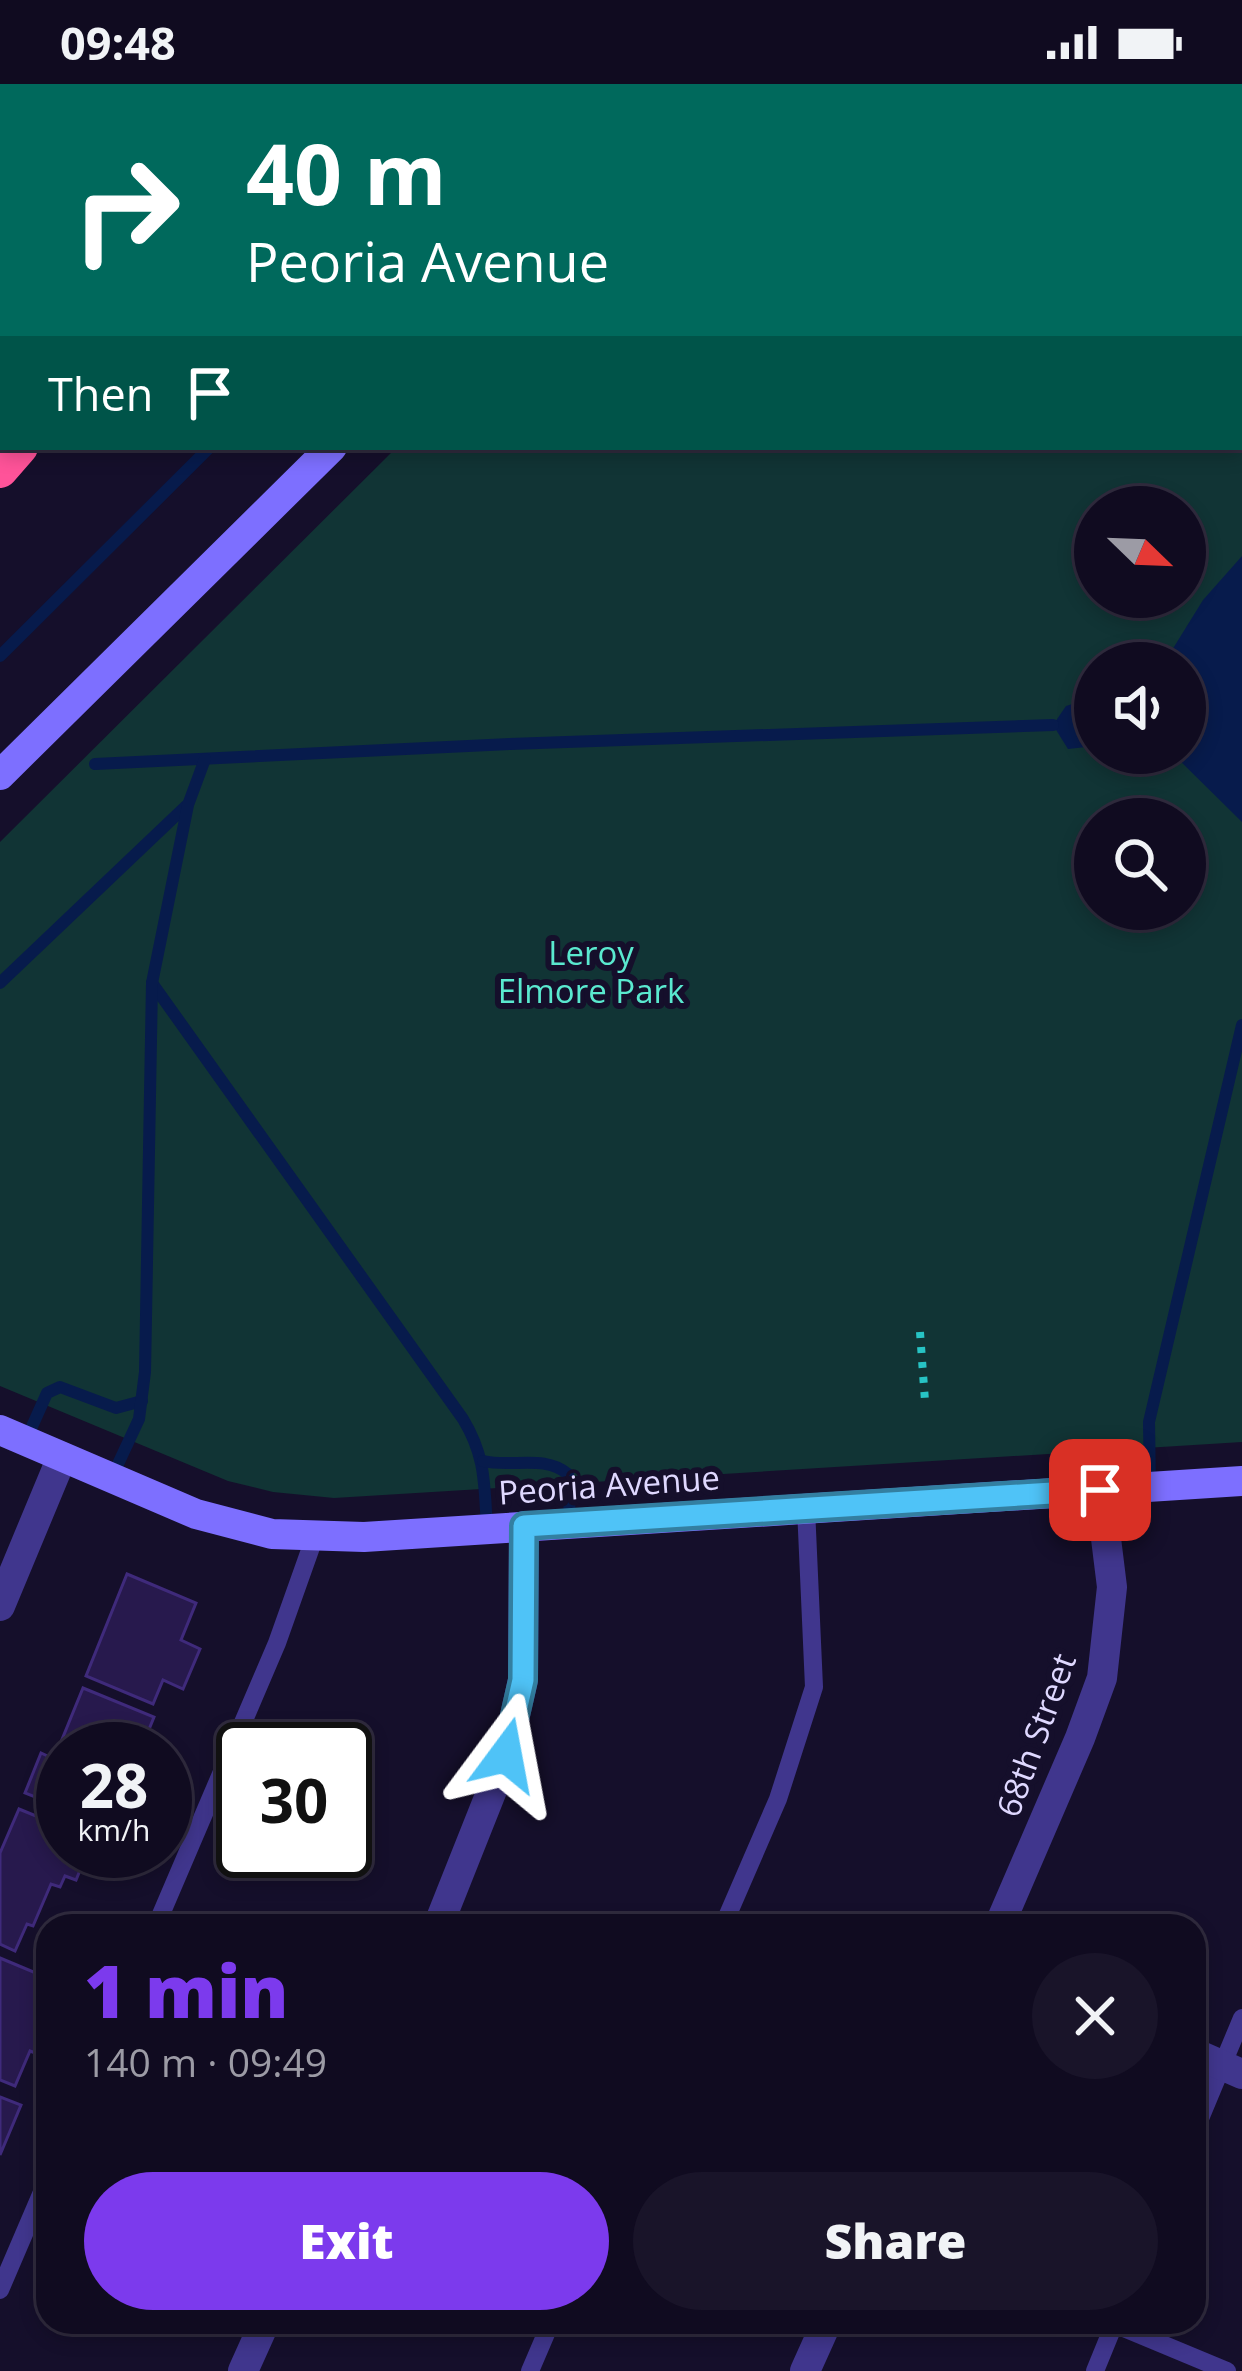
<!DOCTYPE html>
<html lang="en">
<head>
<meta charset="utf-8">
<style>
  :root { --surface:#100b20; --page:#191429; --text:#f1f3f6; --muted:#9c9ba5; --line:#302b3e; --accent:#7c3aed }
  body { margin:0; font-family:"Open Sans",sans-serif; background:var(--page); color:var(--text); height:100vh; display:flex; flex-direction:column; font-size:45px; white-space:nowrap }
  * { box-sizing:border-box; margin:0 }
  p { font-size:39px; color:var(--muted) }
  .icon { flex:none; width:66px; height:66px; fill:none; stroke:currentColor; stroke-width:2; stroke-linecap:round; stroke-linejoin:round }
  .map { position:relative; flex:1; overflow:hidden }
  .side { position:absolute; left:36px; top:1830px; width:1170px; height:420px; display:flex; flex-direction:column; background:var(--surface); border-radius:36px; box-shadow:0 6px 18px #0003,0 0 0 3px var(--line) }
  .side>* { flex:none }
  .top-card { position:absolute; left:0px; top:0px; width:1242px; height:366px; box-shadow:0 6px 18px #0003,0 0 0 3px var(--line); background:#00695c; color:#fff; overflow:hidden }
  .needle { width:78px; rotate:113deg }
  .fabs { position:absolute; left:1074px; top:402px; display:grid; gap:24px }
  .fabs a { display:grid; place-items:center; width:132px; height:132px; border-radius:50%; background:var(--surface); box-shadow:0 6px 18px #0003,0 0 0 3px var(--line); font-size:60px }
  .speed { position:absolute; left:36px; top:1638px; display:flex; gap:24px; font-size:60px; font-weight:700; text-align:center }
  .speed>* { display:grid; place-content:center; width:156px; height:156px; border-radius:50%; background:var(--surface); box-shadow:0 6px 18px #0003,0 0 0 3px var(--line); line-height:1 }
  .speed small { font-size:30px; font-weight:400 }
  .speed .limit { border:6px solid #111; border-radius:18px; background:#fff; color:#111 }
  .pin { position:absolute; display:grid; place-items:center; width:102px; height:102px; color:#fff; margin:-51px; border-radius:24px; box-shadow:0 6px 18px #0006 }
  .me { position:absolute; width:132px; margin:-66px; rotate:13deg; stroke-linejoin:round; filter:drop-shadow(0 0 9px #0008) }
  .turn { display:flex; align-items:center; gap:42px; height:252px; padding:0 48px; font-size:54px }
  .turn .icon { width:156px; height:156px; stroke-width:2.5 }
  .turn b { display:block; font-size:84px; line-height:102px }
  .then { display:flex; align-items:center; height:114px; padding:0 48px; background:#0003; gap:24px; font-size:45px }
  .round { display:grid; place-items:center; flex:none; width:126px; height:126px; border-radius:63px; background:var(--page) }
  .head { display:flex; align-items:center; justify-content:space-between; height:204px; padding:0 48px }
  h1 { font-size:72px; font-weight:800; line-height:90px; color:var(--accent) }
  .cta { display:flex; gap:24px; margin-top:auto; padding:24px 48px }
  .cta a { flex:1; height:138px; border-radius:72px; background:var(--accent); color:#fff; font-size:48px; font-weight:800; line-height:138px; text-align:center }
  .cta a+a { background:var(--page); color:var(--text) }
  .status { display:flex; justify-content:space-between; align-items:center; height:84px; padding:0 60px; background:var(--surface); direction:ltr }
  .status svg { height:33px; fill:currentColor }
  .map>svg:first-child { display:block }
  .green { fill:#113435; fill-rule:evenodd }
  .water { fill:#071b4c }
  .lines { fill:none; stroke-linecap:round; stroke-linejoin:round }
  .stream { stroke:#071b4c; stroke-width:12 }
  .building { fill:#27194d; stroke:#3f2a7b; stroke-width:3 }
  .path { stroke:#27c3c4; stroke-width:8; stroke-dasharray:6 9; stroke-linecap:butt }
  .lane { stroke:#40368d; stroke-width:18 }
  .street { stroke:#40368d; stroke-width:30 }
  .secondary { stroke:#7d6fff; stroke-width:30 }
  .highway { stroke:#ff5399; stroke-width:36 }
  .route-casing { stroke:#337fa1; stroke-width:30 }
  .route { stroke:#4fc3f7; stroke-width:21 }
  .labels { text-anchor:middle; stroke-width:12; stroke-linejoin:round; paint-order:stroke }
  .park-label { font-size:33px; fill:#5ae9cf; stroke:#150f2b }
  .street-label { font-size:33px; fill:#dfd8ff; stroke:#150f2b }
</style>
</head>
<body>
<div class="status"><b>09:48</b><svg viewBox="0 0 49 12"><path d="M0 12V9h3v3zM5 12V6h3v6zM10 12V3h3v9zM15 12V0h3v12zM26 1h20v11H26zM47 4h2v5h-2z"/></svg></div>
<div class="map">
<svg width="1242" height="2287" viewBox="0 0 1242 2287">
  <rect width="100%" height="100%" fill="#150f2b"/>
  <path class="green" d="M1242,233V1358L334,1414L273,1408L228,1397L0,1302V758L397,363H1239ZM1095,423H1185V513H1095ZM1095,579H1185V669H1095ZM1095,735H1185V825H1095Z"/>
  <g class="water">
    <path d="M1242,472V738L1172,669H1185V579H1164L1203,516Z"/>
    <path d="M1095,613V662L1068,665L1053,641L1066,622Z"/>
  </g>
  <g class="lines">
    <g class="stream">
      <path d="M567,3L569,0"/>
      <path d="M1239,313L1242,318"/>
      <path d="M0,572L210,363"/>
      <path d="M95,680L510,660L1053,641"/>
      <path d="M0,899L186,722"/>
      <path d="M152,899L463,1335C486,1373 484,1400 487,1443"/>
      <path d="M26,1356L47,1309L60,1303L116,1324L142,1317"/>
      <path d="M483,1377C512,1384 544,1370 568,1390L570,1438"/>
      <path d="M112,1393L139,1335L145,1288L152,899L188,721L205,675"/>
      <path d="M1150,1402L1149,1338L1242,941"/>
    </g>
  </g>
  <g class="building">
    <path d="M1131,0H1242V104L1239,106V3H1127Z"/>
    <path d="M127,1490L196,1519L181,1556L200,1565L183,1605L163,1596L153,1620L86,1592Z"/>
    <path d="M83,1604L154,1633L141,1665H63V1724L25,1709L41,1669L54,1675Z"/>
    <path d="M19,1725L63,1743V1767H88L76,1796L65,1792L60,1803L51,1800L33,1842L27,1840L15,1867L0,1860V1769Z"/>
    <path d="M0,1874L48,1894V1961L43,1972L30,1967L15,2002L0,1996Z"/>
    <path d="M0,2013L21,2021L0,2071Z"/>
  </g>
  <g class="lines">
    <path class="path" d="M920,1248L925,1317"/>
    <g class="lane">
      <path d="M156,1842L277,1559L315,1452"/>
      <path d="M723,1842L778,1715L814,1603L806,1424"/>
      <path d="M1194,2049L1242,1934"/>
      <path d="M0,2206L48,2094"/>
      <path d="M1114,2240L1227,2287"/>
      <path d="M530,2287L551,2238"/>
      <path d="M1095,2287L1115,2238"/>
    </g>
    <g class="street">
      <path d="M0,1522L62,1373"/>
      <path d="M438,1842L506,1671L523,1596L524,1442"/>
      <path d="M999,1842L1080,1654L1102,1594L1112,1503L1100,1406"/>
      <path d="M1194,1969L1242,1990"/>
      <path d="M243,2287L265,2238"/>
      <path d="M805,2287L827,2238"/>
    </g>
    <g class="secondary">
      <path d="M681,3L684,0"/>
      <path d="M0,691L332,363"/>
      <path d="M0,1346L196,1430L272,1450L364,1453L1242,1397"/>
    </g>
    <g class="highway">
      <path d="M201,3L203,0"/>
      <path d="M331,3L333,0"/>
      <path d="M0,235L3,232"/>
      <path d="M0,386L20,363"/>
    </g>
  </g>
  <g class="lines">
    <g class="route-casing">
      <path id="route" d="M506,1671L523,1596L524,1442L1100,1406"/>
    </g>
    <use href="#route" class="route"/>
  </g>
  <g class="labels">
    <g class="park-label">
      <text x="591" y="881">Leroy<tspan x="591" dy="38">Elmore Park</tspan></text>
    </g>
    <g class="street-label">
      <text transform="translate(609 1401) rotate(-4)" y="12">Peoria Avenue</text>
      <text transform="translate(1036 1651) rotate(-70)" y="12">68th Street</text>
    </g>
  </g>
</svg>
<div class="fabs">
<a><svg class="needle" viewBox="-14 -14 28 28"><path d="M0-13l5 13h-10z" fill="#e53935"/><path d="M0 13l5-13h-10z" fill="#9c9ba5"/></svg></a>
<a><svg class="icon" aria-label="sound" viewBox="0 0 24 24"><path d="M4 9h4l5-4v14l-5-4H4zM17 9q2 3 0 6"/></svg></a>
<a><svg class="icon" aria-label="search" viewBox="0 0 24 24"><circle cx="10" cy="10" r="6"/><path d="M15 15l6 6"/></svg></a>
</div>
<div class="speed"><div>28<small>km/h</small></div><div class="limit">30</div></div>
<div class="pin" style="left:1100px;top:1406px;background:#d93025"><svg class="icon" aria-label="arrive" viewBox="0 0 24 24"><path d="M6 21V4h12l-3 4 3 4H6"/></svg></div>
<svg class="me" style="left:506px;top:1671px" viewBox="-20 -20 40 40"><path d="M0-17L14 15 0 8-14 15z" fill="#4fc3f7" stroke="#fff" stroke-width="4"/></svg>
<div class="top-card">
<div class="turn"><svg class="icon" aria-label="right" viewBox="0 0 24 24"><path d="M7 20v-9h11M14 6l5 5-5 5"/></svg><div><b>40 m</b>Peoria Avenue</div></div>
<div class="then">Then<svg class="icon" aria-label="arrive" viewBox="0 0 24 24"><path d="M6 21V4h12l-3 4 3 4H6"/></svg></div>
</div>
<section class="side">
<div class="head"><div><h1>1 min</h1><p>140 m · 09:49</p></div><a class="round"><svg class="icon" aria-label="close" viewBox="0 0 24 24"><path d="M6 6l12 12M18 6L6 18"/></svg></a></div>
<div class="cta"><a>Exit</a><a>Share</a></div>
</section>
</div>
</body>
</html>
